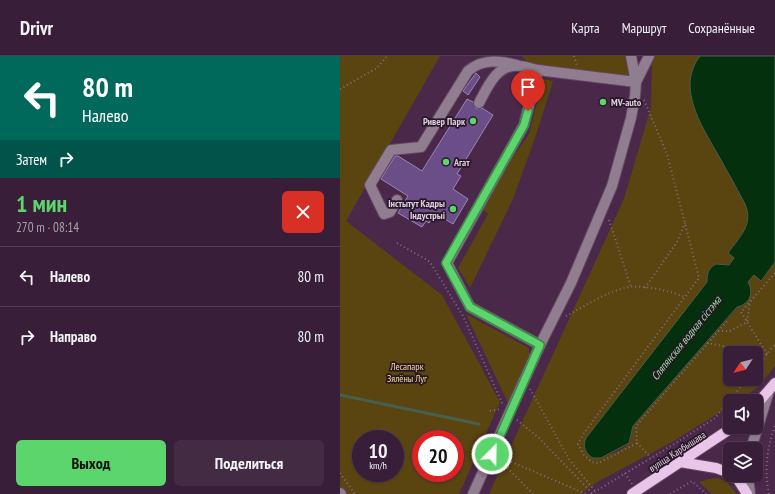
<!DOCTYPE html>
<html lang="ru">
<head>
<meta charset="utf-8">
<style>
  :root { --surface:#381e38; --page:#432b43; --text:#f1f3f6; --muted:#aba2ae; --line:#523c53; --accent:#5cd56d }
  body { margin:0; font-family:"PT Sans Narrow",sans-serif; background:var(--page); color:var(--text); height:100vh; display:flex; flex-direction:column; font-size:15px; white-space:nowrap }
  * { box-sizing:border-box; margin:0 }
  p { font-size:13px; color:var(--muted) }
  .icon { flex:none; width:22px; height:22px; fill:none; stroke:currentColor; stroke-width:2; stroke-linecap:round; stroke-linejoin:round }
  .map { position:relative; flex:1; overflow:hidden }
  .side { display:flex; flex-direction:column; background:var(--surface); width:340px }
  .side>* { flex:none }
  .top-card { background:#00695c; color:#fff; overflow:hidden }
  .needle { width:26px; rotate:234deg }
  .tools { position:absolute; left:383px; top:290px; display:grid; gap:8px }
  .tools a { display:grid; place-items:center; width:40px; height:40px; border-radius:6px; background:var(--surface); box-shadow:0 1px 3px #0004,0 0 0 1px var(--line); font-size:20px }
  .speed { position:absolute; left:12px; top:374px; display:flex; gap:8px; font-size:20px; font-weight:700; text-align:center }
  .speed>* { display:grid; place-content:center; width:52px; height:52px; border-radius:50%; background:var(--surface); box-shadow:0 1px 3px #0004,0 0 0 1px var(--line); line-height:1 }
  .speed small { font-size:10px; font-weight:400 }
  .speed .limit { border:6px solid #d22; background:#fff; color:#111 }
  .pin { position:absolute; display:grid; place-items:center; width:34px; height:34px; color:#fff; margin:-41px -17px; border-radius:50% 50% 50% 0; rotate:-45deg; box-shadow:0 0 4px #0007 }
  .pin .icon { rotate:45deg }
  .me { position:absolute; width:44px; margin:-22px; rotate:23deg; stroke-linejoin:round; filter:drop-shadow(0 0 3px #0008) }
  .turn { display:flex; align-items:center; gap:14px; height:84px; padding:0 16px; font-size:18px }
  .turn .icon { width:52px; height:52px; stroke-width:2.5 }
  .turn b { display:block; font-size:28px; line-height:34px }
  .then { display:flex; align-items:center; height:38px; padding:0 16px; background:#0003; gap:8px; font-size:15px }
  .round { display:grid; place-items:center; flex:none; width:42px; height:42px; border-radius:6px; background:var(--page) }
  .headline { display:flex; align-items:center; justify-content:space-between; height:68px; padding:0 16px }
  h1 { font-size:24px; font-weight:800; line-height:30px; color:var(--accent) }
  .action { display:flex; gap:8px; margin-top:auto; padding:8px 16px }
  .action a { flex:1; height:46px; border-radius:6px; background:var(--accent); color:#111; font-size:16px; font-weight:800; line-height:46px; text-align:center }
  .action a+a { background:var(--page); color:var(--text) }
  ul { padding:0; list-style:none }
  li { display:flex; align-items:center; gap:12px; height:60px; padding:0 16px; border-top:1px solid var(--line) }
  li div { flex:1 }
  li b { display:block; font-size:15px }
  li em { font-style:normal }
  header { display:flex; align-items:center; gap:24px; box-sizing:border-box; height:56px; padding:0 20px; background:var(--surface); border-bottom:1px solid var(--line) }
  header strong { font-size:19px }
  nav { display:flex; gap:22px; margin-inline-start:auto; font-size:14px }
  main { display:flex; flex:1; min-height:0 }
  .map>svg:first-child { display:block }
  .green { fill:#5a4510; fill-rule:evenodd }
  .water { fill:#04300d; stroke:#475f4d }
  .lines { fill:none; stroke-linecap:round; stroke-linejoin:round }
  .stream { stroke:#475f4d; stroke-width:3 }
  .building { fill:#6b4d88; stroke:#9b85b4 }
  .minor-casing { stroke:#654665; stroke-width:12 }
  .major-casing { stroke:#654665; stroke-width:12 }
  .path { stroke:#866985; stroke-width:2; stroke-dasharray:1 3; stroke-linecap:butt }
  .minor { stroke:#907e90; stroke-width:10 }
  .major { stroke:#e9c5e9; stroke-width:10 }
  .route-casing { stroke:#3c8a47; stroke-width:10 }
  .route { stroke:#5cd56d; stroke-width:7 }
  .poi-dot { fill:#5cd56d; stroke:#271827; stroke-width:1.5 }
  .labels { text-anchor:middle; stroke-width:3.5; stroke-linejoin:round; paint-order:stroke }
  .poi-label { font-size:10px; font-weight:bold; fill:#e2cce1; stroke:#271827; text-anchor:start }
  .park-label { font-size:10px; fill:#fcda8f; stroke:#271827 }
  .street-label { font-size:10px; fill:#e2cce1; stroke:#271827 }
  .water-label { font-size:11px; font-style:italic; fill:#94e39b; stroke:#271827 }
</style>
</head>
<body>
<header>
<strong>Drivr</strong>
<nav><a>Карта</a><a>Маршрут</a><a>Сохранённые</a></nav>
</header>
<main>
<section class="side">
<div class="top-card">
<div class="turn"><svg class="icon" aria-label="left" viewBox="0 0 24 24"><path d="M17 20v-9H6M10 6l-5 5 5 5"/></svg><div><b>80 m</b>Налево</div></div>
<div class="then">Затем<svg class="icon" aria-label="right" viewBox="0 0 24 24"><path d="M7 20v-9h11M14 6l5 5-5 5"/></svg></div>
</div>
<div class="headline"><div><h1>1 мин</h1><p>270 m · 08:14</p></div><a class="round" style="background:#d93025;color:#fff"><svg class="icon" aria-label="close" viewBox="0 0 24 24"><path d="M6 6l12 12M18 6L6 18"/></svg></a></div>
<ul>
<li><svg class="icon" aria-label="left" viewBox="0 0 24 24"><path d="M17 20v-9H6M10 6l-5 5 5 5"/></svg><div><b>Налево</b></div><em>80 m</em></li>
<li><svg class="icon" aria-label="right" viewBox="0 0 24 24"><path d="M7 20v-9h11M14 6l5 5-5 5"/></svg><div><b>Направо</b></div><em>80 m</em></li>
</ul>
<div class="action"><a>Выход</a><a>Поделиться</a></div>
</section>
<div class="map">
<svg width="435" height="438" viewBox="0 0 435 438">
  <rect width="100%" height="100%" fill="#4a284a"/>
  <g class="green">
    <path d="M0,0H100L6,165L102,239L160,346L119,438H0ZM21,383H55V417H21ZM81,383H115V417H81Z"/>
    <path d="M181,0H291L296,26L198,14Z"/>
    <path d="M310,0H360C336,31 361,69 377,97C386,113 395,129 404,146C415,168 400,180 388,197L394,202L388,209L376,208L367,221V226L246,382L244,389L261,402C270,398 289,393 291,383C292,378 290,375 293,370L398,251C410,248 414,237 408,226L414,219L422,225L435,206V310L417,332L397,345H390V350L332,386L259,425L241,438H149L284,143L311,51L312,7ZM390,297H416V323H390Z"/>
    <path d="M203,23L213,25L196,79L173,143L130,232L118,212L148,158L142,153L170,105L189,78Z"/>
    <path d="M126,258L189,292V300L168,347Z"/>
    <path d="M378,422L387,426L397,438H372L359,426L369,423Z"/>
  </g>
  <path class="water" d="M360,0H435V206L421,225L414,219L408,226C414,237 410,248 397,251L293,370L289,387L261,402H253C246,398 242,391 246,382L367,226C367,218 368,212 376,208L389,209L394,202L388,197C400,180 415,168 404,146C395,129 386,113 377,97C361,69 336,31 360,0Z"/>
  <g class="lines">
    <path class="stream" d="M0,339L139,368"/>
  </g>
  <g class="building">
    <path d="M136,17L140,21L128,39L123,35Z"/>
    <path d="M127,43L133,46L136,53L142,52L153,59L117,118L121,120L113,133L128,143L113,168L95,157L89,167L86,165L82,171L58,157L68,140L41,123L55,100H58L82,115Z"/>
  </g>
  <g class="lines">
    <g class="minor-casing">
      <g id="minor">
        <path d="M296,26L309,0"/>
        <path d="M139,47C147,32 157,7 179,10C185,10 192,13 198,14"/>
        <path d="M57,144L50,156L44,158L30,129L51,94L81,91L128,15C143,2 160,5 177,9"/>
        <path d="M200,289L130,251L107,207L184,69L198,14L296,26"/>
        <path d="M411,393L429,335"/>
        <path d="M408,419L410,438"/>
        <path d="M0,437L1,438"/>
        <path d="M133,438L200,289L231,227L272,130L291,62L295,40L296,26L291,0"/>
      </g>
    </g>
    <g class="major-casing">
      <g id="major">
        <path d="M416,349L435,327"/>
        <path d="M340,406L376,412L390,417"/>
        <path d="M392,419L397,422L407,438"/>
        <path d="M292,438L393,371"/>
      </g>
    </g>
    <g class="path">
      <path d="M234,0L237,10"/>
      <path d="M0,33L37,12L47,0"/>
      <path d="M304,44L327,98L359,222L244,377L238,388L244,399L252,406L259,407L297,387L296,370L388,264"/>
      <path d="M269,164L291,231"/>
      <path d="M57,187L90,206L123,260L163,349"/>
      <path d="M305,232L337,186L345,167"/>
      <path d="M226,260C246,250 268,234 290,231C306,229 330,235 345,241"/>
      <path d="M378,275H390L407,266L410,245"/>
      <path d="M367,287L427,298"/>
      <path d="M427,298L401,256L435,217"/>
      <path d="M416,312L435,288"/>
      <path d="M190,333L229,403L255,435"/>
      <path d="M150,355L161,353"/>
      <path d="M177,364L199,382L252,437"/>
      <path d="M297,387L311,402"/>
      <path d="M133,391L142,394"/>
      <path d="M160,401L246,438"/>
      <path d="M159,403L193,438"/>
      <path d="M0,417L15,438"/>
      <path d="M285,417L292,428"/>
      <path d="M251,438L331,390L375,362L407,323"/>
      <path d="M330,438L352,425L366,438"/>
      <path d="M429,438C424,413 427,393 435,369"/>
    </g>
    <use href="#minor" class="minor"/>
    <use href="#major" class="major"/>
  </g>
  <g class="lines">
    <g class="route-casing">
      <path id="route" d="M152,398L200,289L130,251L106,207L184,69L188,55"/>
    </g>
    <use href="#route" class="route"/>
  </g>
  <g class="poi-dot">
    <circle cx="263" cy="46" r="4"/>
    <circle cx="133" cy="65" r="4"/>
    <circle cx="106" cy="106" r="4"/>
    <circle cx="113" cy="153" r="4"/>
  </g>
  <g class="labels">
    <g class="poi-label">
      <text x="271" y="50">MV-auto</text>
      <text x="125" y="69" text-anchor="end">Ривер Парк</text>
      <text x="114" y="110">Агат</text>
      <text x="105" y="151" text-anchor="end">Інстытут Кадры<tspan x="105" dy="12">Індустрыі</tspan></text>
    </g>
    <g class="park-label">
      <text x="67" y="314">Лесапарк<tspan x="67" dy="12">Зялёны Луг</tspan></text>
    </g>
    <g class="street-label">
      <text transform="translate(337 395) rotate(-33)" y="4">вуліца Карбышава</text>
    </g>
    <g class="water-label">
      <text transform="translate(346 282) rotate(-51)" y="4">Сляпянская водная сістэма</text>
    </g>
  </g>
</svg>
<div class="tools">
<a><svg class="needle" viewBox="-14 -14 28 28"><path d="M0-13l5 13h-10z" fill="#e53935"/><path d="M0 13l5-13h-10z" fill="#aba2ae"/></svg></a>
<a><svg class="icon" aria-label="sound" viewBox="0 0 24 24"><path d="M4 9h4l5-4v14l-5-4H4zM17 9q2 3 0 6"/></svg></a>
<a><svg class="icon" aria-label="layers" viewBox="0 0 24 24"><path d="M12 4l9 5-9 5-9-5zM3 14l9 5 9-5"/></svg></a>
</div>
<div class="speed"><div>10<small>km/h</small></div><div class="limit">20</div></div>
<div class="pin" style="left:188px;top:55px;background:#d93025"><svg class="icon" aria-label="arrive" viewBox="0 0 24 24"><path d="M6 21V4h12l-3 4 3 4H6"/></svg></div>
<svg class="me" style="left:152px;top:398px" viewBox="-20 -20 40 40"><circle r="17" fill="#5cd56d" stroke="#fff" stroke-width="3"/><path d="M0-11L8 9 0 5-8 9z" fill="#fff"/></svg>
</div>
</main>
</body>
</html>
